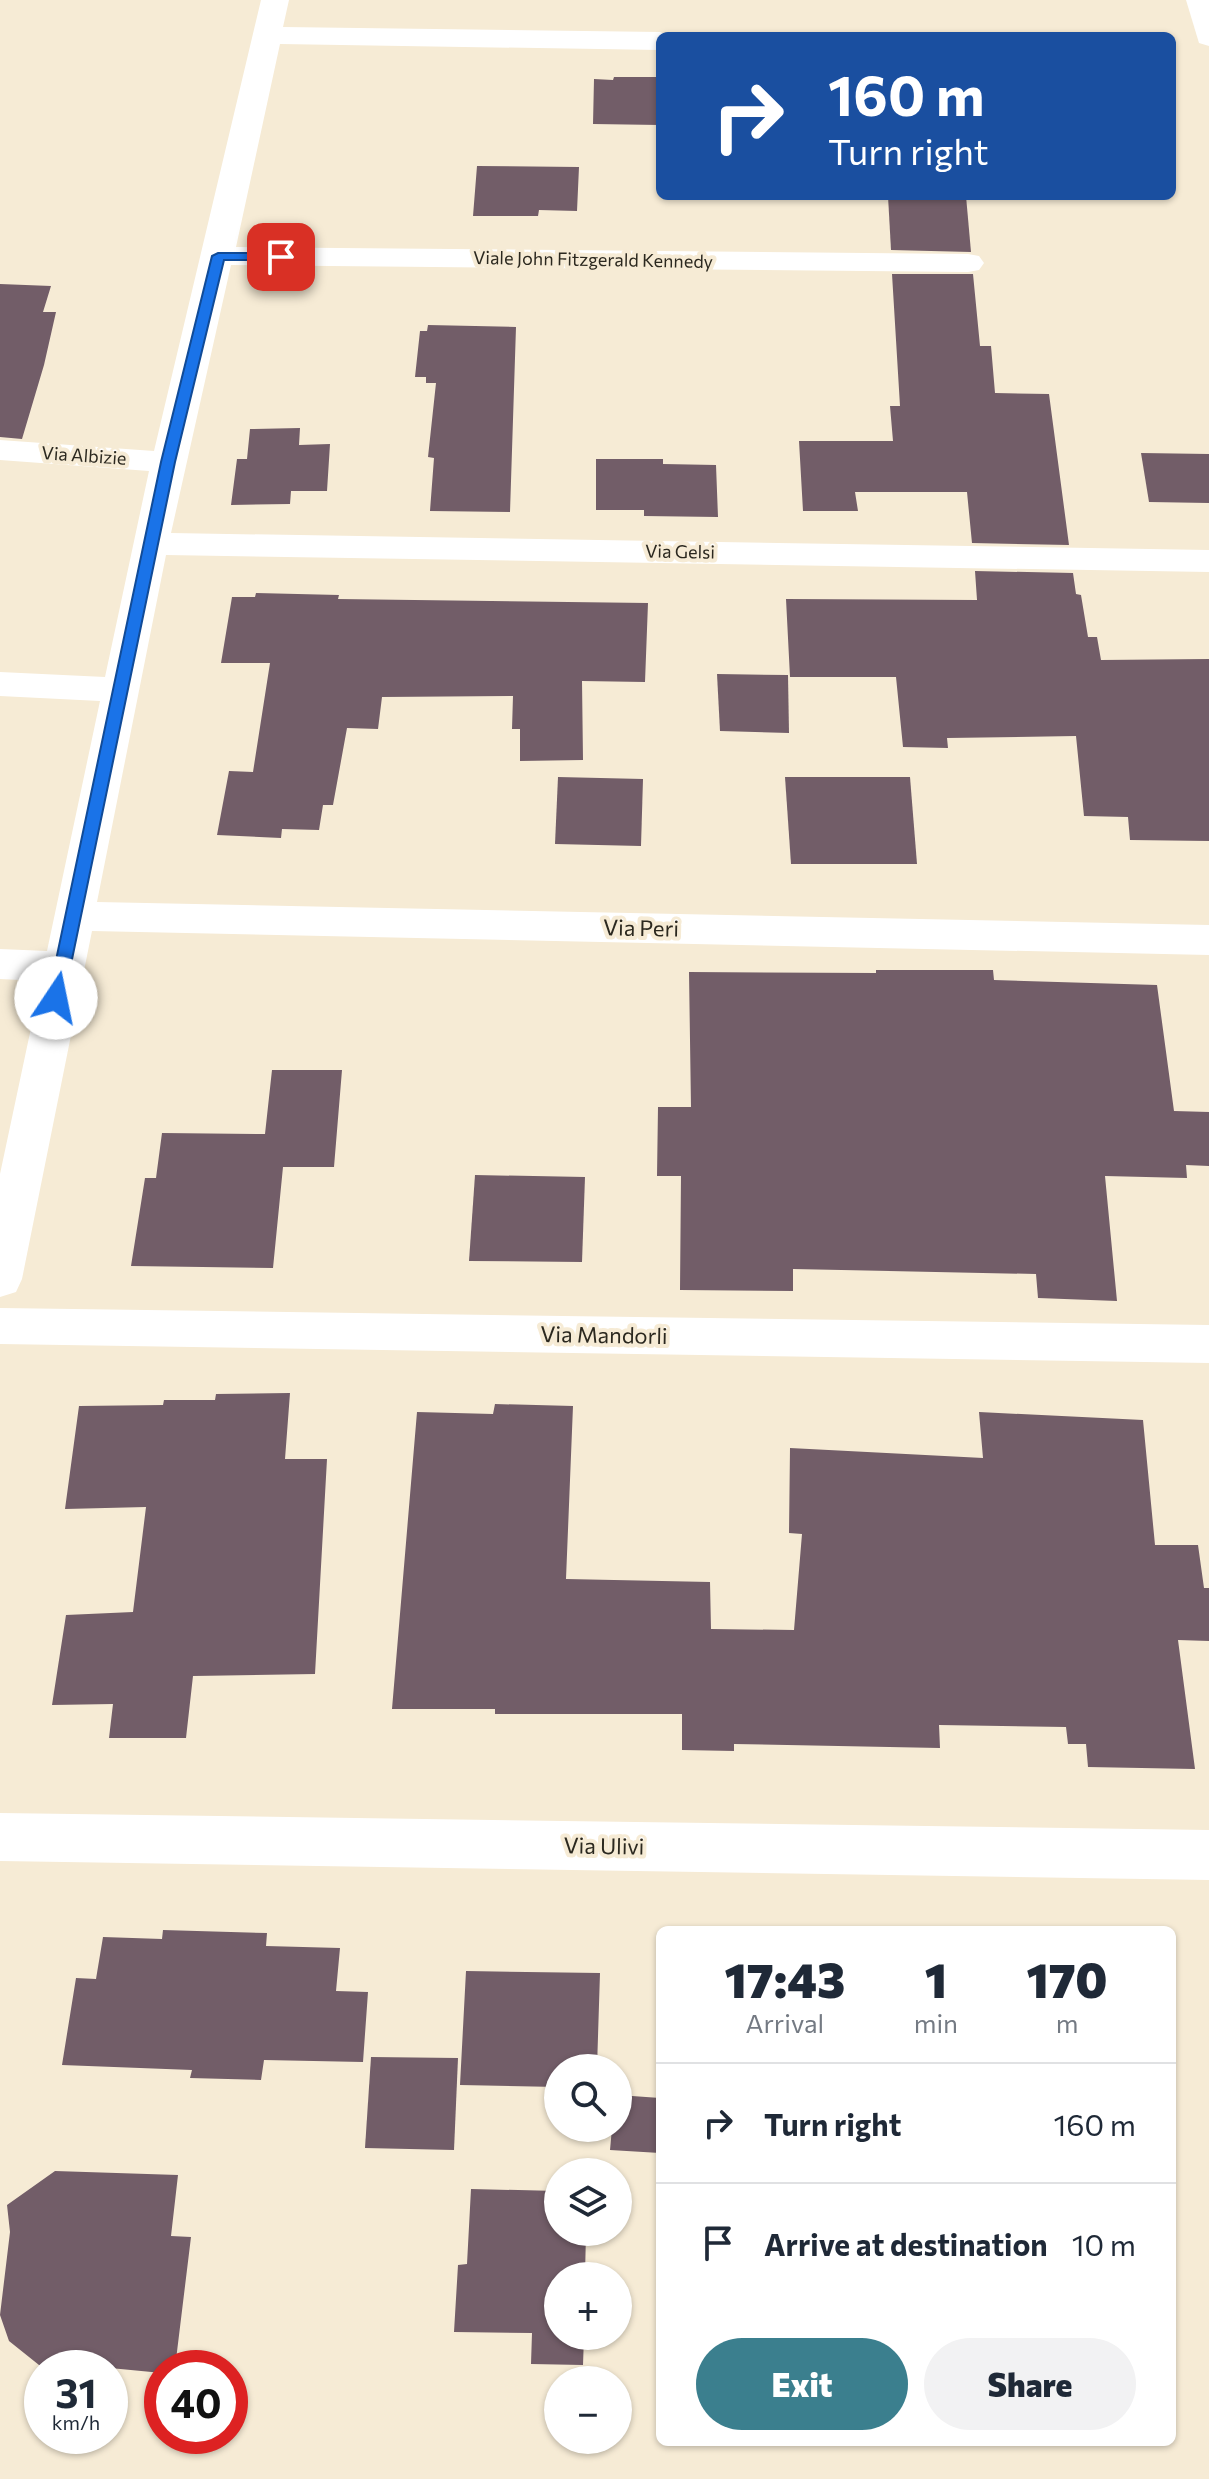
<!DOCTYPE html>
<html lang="en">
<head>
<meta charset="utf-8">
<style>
  :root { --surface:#fff; --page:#f2f2f3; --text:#1f2937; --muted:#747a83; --line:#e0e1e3; --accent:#3b7f8e }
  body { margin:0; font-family:Commissioner,sans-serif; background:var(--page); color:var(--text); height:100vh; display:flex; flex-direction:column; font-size:30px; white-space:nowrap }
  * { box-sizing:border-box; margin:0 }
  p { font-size:26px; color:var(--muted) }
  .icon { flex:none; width:44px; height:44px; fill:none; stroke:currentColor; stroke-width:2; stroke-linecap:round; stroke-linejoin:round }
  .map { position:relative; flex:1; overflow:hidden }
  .sheet { position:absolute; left:656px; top:1926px; width:520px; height:520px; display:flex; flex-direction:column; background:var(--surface); border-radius:12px; box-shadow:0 2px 6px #0004 }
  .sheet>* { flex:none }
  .banner { position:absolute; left:656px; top:32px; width:520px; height:168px; border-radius:12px; box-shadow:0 2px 6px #0004; background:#1a4fa0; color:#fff; overflow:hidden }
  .fabs { position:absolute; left:544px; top:2054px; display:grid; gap:16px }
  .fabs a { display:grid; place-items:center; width:88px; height:88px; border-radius:50%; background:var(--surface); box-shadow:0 2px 6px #0004; font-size:40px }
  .speed { position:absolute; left:24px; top:2350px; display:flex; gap:16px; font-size:40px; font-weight:700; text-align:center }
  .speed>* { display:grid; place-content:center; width:104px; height:104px; border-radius:50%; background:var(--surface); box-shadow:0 2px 6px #0004; line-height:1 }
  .speed small { font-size:20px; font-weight:400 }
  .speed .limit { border:12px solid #d22; background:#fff; color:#111 }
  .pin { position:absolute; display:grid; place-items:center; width:68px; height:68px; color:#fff; margin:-34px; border-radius:16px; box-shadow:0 4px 12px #0006 }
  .me { position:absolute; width:88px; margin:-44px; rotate:11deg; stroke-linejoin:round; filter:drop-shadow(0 0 6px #0008) }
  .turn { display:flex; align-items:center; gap:28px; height:168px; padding:0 40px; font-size:36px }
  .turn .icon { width:104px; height:104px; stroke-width:2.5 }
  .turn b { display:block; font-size:56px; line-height:68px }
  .eta { display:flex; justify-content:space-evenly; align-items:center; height:136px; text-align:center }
  .eta b { font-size:48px; font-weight:800; line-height:56px }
  .button { display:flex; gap:16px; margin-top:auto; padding:16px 40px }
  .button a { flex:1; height:92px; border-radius:48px; background:var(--accent); color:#fff; font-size:32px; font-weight:800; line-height:92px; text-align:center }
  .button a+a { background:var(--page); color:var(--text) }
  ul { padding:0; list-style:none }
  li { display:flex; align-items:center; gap:24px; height:120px; padding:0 40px; border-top:2px solid var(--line) }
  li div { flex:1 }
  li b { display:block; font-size:30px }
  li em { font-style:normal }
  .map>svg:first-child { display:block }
  .building { fill:#725d68 }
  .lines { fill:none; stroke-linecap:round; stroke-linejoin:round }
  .minor { fill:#fff; fill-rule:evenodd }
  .route { fill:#1a73e8; stroke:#114b97; stroke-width:2 }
  .labels { text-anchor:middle; stroke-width:8; stroke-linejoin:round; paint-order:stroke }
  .far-street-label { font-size:18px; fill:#2b281f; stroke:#f6ebd5 }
  .street-label { font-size:22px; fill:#2b281f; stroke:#f6ebd5 }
</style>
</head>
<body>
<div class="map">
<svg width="1209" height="2479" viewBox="0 0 1209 2479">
  <rect width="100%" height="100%" fill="#f6ebd5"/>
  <g class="building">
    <path d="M614,77H660V125L593,124L594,79L613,80Z"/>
    <path d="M477,166L579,167L577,211L539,210L538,216H473Z"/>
    <path d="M888,196H966L971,252L891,250Z"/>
    <path d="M892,274H973L980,346H991L995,393L1049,394L1069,545L972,543L967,492H855L858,511H803L799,441H893L890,406H900Z"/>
    <path d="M0,284L51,286L43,312H56L44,365L22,439L0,437Z"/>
    <path d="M428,325L516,327L510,512L430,511L434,458L428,457L436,383H426V377H415L420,331H427Z"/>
    <path d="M300,428L299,445L330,444L327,491H291L290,504L231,505L237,459H247L250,429Z"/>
    <path d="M1141,453L1209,454V503L1149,502Z"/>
    <path d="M596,459H663V464L716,465L718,517L644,516V510H596Z"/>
    <path d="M975,571L1073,573L1076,594L1081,595L1088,637H1097L1101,660L1209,659V841L1130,840L1128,817L1084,816L1076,736L947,738L948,748L903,747L896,677H790L786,599L977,600Z"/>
    <path d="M256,593L339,595L338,599L648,603L645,682L582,681L583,760L520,761V729H512L513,696L382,697L378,729L347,728L333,805H323L319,830L282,829L281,838L217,835L229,771L253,772L270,663H221L232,597H255Z"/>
    <path d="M717,674L788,675L789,733L720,731Z"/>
    <path d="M558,777L643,779L641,846L555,844Z"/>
    <path d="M785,777H910L917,864H791Z"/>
    <path d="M876,970H993L994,980L1157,985L1174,1111L1209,1112V1166L1186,1165L1187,1178L1105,1176L1117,1301L1038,1298L1036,1274L793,1269V1291L680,1290L681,1176H657L658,1107H691L689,972L876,973Z"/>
    <path d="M272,1070H342L334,1167H283L273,1268L131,1266L145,1178H156L162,1133L265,1134Z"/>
    <path d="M475,1175L585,1177L582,1262L469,1261Z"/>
    <path d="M290,1393L285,1459H327L315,1674L193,1676L186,1738H109L113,1704L52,1705L66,1615L133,1612L146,1507L65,1509L79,1406L163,1405L164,1400H215L216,1394Z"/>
    <path d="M495,1404L573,1406L566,1579L710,1582L711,1629L794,1630L802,1534L789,1533L790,1448L983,1458L979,1412L1143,1420L1155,1545H1198L1204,1588H1209V1641L1178,1640L1195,1769L1088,1767L1086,1744H1068L1066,1727L939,1725L940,1748L734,1744V1751L682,1750V1714H495V1709H392L417,1412L493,1414Z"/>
    <path d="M163,1930L267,1933L266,1946L340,1948L336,1991L368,1992L363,2062L264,2060L261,2080L190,2078L192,2070L62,2065L76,1978L96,1979L103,1937L162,1939Z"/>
    <path d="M466,1971L600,1973L597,2068H558V2087L460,2085Z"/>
    <path d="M371,2057L458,2058L454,2150L365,2148Z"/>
    <path d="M618,2095L660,2098V2153L610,2150L612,2128H618Z"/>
    <path d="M55,2171L178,2175L171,2236L191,2237L175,2368H162V2373L110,2368H54L39,2365L9,2341L0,2315L10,2232L7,2205Z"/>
    <path d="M471,2189L558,2191V2232H586L585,2276H558V2336H584L583,2365L531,2364L532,2333L454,2332L458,2265L467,2264Z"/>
  </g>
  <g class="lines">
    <g class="minor">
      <path d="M261,0H289L283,27L660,32L671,36H660V50L280,44L236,247L968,254L979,256L984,263L979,270L968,272L231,265L171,533L1209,550V572L166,555L97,902L1209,925V955L92,931L22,1279L16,1292L0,1297V1174L41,981L0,979V949L47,951L100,701L0,696V672L105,677L149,471L0,460V440L154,451Z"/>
      <path d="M1186,0H1209V46L1199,43Z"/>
      <path d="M0,1308L1209,1325V1363L0,1344Z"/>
      <path d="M0,1813L1209,1830V1880L0,1861Z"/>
    </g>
  </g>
  <path class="route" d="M281,253L285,254V260H224L175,462L64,998L56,1004L48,998L161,462L212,256L218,253Z"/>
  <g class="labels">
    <g class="far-street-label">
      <text transform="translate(593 260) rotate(1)" y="6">Viale John Fitzgerald Kennedy</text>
      <text transform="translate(84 456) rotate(4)" y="6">Via Albizie</text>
      <text transform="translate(680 552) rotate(1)" y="6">Via Gelsi</text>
    </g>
    <g class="street-label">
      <text transform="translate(641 928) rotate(1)" y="8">Via Peri</text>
      <text transform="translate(604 1335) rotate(1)" y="8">Via Mandorli</text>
      <text transform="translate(604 1846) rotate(1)" y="8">Via Ulivi</text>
    </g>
  </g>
</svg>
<div class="fabs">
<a><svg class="icon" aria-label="search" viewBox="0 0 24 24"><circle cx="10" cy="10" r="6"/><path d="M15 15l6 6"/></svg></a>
<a><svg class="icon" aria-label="layers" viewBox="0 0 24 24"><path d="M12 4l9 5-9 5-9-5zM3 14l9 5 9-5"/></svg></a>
<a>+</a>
<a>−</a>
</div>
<div class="speed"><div>31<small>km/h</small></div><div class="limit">40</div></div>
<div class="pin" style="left:281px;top:257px;background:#d93025"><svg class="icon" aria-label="arrive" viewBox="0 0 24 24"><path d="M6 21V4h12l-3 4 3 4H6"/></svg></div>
<svg class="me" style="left:56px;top:998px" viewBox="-20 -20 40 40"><circle r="19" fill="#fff"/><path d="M0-13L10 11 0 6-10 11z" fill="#1a73e8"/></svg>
<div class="banner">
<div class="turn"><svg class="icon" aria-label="right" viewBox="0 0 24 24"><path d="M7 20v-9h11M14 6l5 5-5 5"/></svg><div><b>160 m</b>Turn right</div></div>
</div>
<section class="sheet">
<div class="eta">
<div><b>17:43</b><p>Arrival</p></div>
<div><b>1</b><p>min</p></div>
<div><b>170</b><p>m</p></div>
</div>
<ul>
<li><svg class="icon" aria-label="right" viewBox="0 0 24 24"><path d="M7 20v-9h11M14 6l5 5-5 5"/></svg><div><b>Turn right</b></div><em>160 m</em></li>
<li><svg class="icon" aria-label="arrive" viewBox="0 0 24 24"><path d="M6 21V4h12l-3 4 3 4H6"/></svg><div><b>Arrive at destination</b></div><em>10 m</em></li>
</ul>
<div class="button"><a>Exit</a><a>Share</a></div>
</section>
</div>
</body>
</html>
